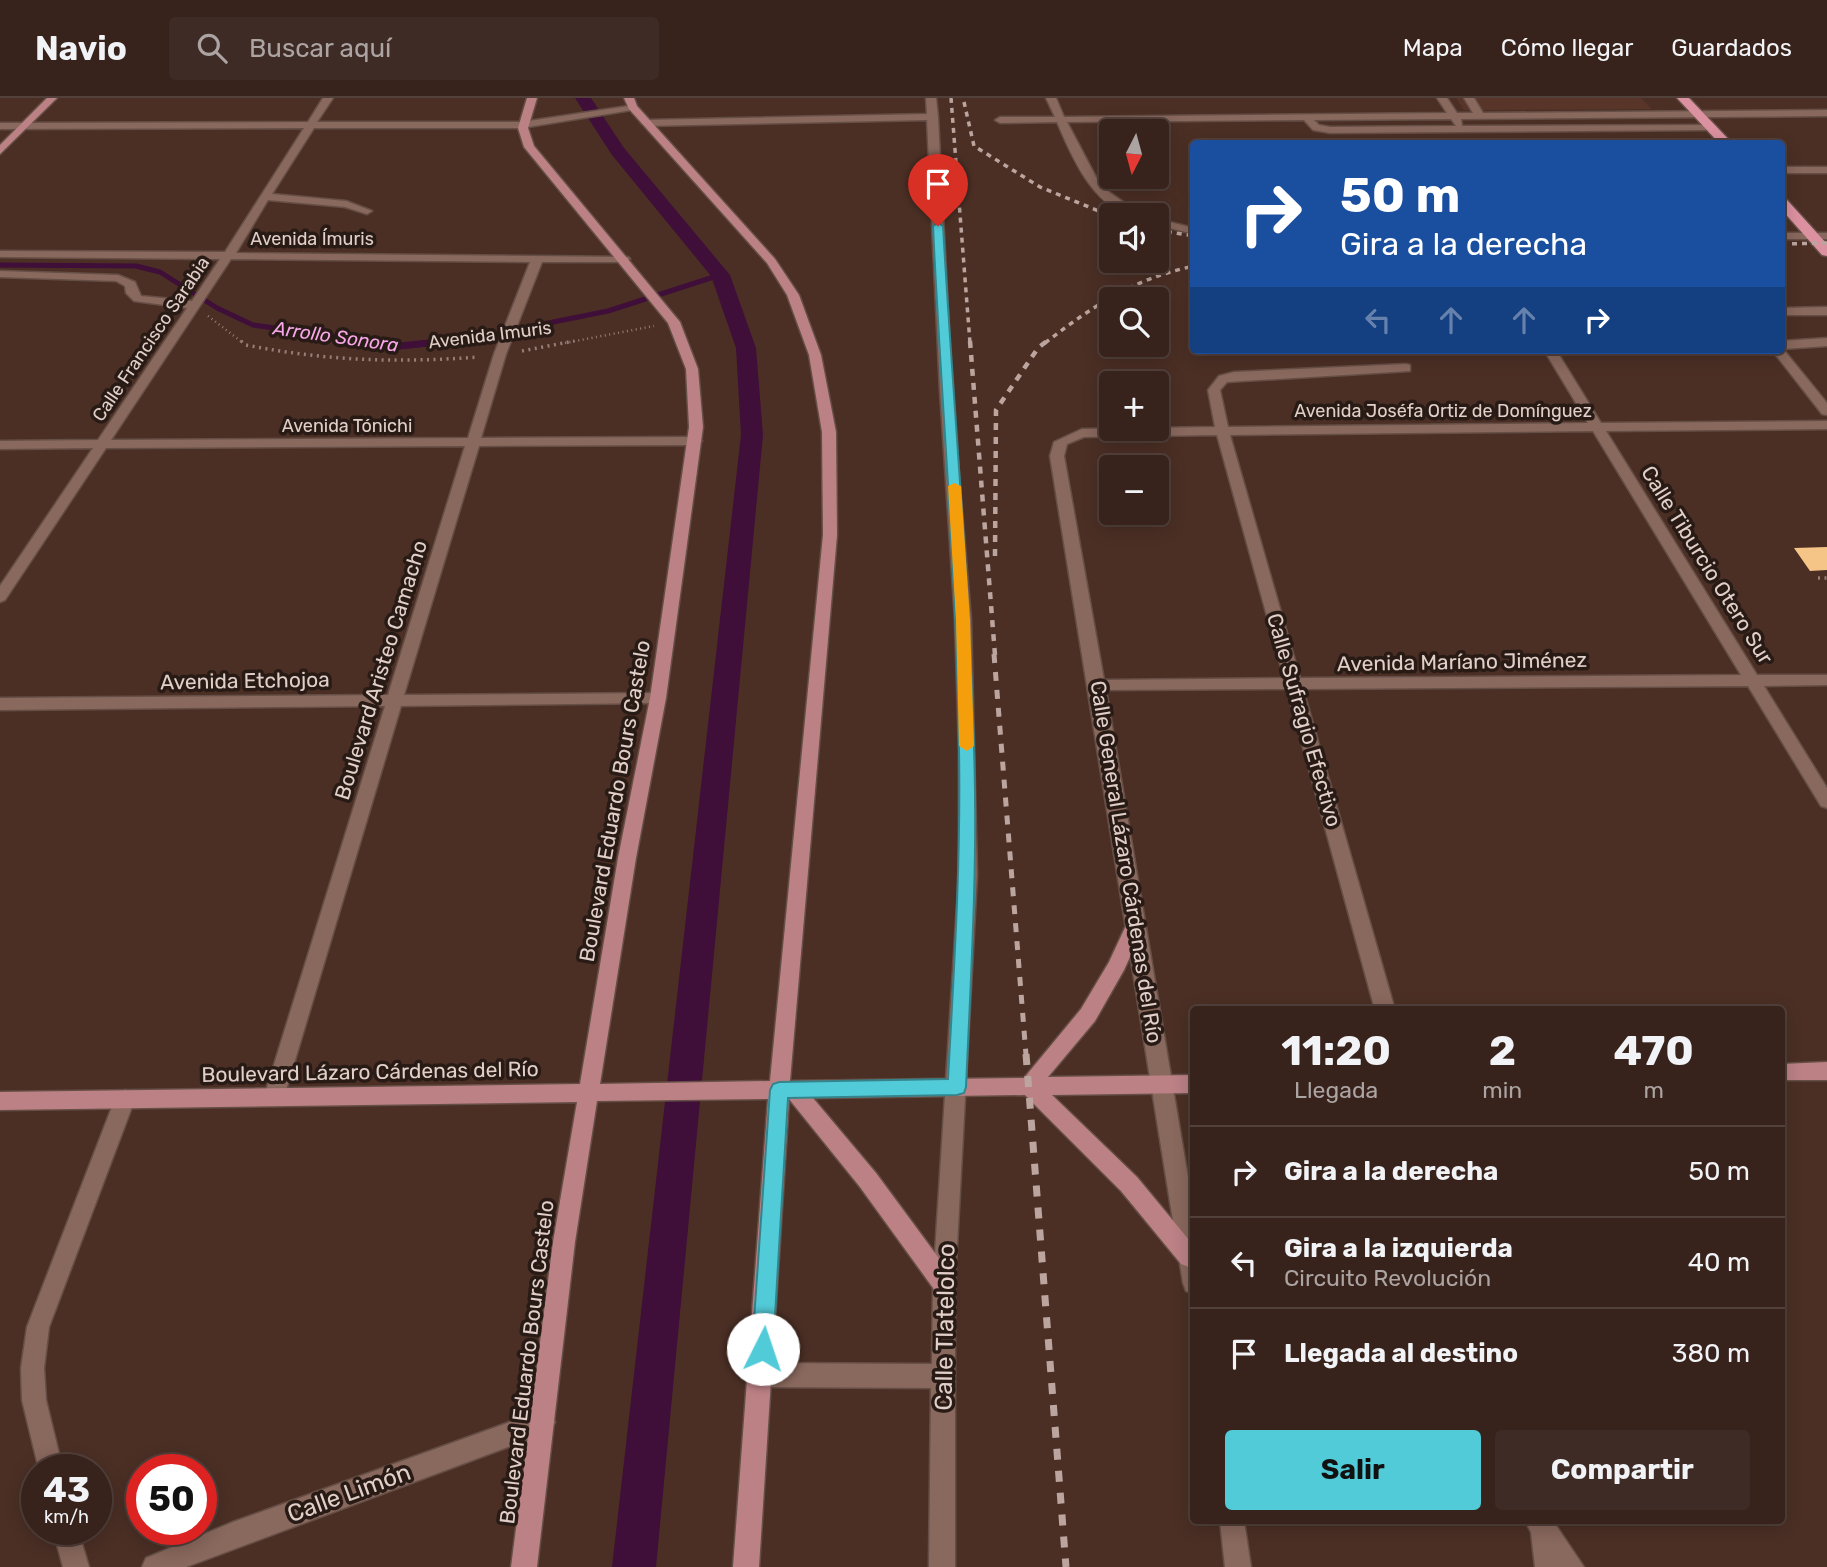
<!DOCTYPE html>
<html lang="es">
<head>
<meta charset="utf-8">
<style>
  :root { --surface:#38231c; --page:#3f2b25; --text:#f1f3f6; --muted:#aba4a3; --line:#52403b; --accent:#52cbd8 }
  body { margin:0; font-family:Rubik,sans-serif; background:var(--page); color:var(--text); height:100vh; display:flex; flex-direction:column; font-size:26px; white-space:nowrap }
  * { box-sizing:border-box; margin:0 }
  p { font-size:23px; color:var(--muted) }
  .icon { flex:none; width:38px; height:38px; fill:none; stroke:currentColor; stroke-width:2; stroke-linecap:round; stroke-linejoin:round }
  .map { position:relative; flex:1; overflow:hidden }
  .sheet { position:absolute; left:1190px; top:908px; width:595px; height:518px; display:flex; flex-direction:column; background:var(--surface); border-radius:7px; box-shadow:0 4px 18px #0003,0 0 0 2px var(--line) }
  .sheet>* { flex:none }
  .guide { position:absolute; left:1190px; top:42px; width:595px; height:214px; border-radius:7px; box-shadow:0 4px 18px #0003,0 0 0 2px var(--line); background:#1a4fa0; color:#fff; overflow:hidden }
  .needle { width:46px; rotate:186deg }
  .tools { position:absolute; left:1099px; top:21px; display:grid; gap:14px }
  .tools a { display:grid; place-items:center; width:70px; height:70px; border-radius:7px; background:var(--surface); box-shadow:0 4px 18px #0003,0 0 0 2px var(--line); font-size:35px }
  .speed { position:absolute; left:21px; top:1356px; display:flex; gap:14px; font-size:35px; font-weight:700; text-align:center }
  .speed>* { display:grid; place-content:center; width:91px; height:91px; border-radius:50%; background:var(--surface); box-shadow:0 4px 18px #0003,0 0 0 2px var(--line); line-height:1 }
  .speed small { font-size:18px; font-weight:400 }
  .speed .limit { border:10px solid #d22; background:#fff; color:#111 }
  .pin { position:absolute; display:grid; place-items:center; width:60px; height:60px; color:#fff; margin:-72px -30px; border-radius:50% 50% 50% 0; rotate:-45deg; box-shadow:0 0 7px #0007 }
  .pin .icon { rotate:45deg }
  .me { position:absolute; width:77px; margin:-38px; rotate:4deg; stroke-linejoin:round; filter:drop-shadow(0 0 5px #0008) }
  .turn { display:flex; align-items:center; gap:24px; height:147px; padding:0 35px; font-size:32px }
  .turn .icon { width:91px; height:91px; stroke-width:2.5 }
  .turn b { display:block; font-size:49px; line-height:60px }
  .lanes { display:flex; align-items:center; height:66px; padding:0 35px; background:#0003; justify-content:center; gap:35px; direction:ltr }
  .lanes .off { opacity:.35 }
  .eta { display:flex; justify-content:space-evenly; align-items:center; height:119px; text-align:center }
  .eta b { font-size:42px; font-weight:700; line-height:49px }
  .cta { display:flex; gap:14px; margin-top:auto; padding:14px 35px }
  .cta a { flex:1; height:80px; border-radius:7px; background:var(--accent); color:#111; font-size:28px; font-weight:700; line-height:80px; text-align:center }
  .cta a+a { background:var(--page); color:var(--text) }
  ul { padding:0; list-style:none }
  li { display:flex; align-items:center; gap:21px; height:91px; padding:0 35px; border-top:2px solid var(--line) }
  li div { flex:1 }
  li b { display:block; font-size:26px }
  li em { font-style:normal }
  header { display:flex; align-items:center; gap:42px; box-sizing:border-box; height:98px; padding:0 35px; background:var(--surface); border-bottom:2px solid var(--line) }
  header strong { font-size:33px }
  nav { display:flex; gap:38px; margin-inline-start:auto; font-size:24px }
  .search { width:490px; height:63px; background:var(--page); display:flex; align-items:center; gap:18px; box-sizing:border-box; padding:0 24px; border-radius:7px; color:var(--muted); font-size:26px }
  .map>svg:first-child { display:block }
  .built { fill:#593529 }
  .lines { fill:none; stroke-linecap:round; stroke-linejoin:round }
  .stream-far1 { stroke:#3f0e39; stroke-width:5 }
  .stream { stroke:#3f0e39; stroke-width:7 }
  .canal { fill:#3f0e39; fill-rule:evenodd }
  .building { fill:#f5c588 }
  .minor-casing { stroke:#654e45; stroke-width:3 }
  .major-casing { stroke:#654e45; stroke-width:3 }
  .highway-casing { stroke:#654e45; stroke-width:3 }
  .path-far1 { stroke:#977f77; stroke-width:2.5; stroke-dasharray:1 3.5; stroke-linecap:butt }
  .path { stroke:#977f77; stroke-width:3.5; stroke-dasharray:2 4.5; stroke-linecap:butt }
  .minor { fill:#89685d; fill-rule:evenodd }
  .major { fill:#bb8185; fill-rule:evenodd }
  .highway { fill:#dc91a0; fill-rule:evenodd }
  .rail-far3 { stroke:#bba59e; stroke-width:3.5; stroke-dasharray:5 5; stroke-linecap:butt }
  .rail-far2 { stroke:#bba59e; stroke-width:4.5; stroke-dasharray:7 7; stroke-linecap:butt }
  .rail-far1 { stroke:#bba59e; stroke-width:5; stroke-dasharray:9 9; stroke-linecap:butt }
  .rail { stroke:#bba59e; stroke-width:7; stroke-dasharray:11 11; stroke-linecap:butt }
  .route { fill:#52cbd8; stroke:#35848c; stroke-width:2 }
  .slow { fill:#f59e0b }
  .labels { text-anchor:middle; stroke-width:7; stroke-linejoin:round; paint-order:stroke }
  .far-street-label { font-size:18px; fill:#e2cfc9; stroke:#281b16 }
  .far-water-label { font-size:19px; font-style:italic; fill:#f7a7e9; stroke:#281b16 }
  .street-label { font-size:21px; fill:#e2cfc9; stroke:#281b16 }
  .near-street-label { font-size:24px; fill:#e2cfc9; stroke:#281b16 }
</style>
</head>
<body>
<header>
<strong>Navio</strong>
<div class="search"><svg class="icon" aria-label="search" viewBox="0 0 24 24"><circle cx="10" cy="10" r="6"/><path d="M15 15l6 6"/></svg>Buscar aquí</div>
<nav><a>Mapa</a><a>Cómo llegar</a><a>Guardados</a></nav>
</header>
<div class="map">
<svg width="1827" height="1469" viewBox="0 0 1827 1469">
  <rect width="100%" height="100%" fill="#4b2f25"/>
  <path class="built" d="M1456,0H1641L1652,11L1464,12Z"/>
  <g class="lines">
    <g class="stream-far1">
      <path d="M0,167L136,168L160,174L217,210L253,227L378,245"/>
      <path d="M431,245L469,241L608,213L720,177"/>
    </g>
    <path class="stream" d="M366,243L400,248L448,243"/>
    <path class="canal" d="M575,0H591L624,50L730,177L756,250L763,337L656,1469H612L741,337L736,250L711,178L612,57Z"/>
  </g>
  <path class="building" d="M1827,449V472L1810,473L1794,450Z"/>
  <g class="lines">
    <g class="minor-casing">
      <g id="minor">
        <path d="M323,0H333L317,24H522L635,7L637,9L632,12L522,30H314L272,96L346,103L372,113L367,116L345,109L268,102L236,155L628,159L630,161L624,164H542L506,256L481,340L695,339L702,343L695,347L479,348L404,597L658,595L666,600L658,605L401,608L284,999L281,1005L274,1008L267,1005L264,999L385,608L0,612V600L388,597L465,348L106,350L5,502L0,504V488L93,350L0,351V343L98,342L187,210L134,203L126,195L125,188L116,183L0,179V173L118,177L135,184L141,198L192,203L220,161L0,159V153L225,154L304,30L0,31V25L308,24ZM231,161L530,164L494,256L468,340L111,342Z"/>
        <path d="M926,0H936L938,19L952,293L971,522L977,777L955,1186V1469H929L931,1290L761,1289L753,1285L749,1277L753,1269L761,1265L932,1266L933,1186L959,777V652L955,522L940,293L927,22L646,28L641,25L646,22L927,16Z"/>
        <path d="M1046,0H1056L1064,19L1447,15L1437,0H1447L1457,15H1473L1464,0H1474L1483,15L1827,12V18L1461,21L1462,28L1714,27V31L1711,32L1330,35L1313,32L1304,22L1067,24L1097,81L1109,94L1142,117C1097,119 1072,59 1057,24L1000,25L995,22L1000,19H1055ZM1451,21L1456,28L1330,29L1319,27L1314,22Z"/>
        <rect x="1782" y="69" width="45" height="6"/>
        <path d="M1157,121L1194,130V136L1157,127Z"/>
        <rect x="1782" y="135" width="45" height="6"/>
        <path d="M1827,209V217H1782V210Z"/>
        <path d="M1827,240V248L1783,251L1827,305V317L1822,316L1772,252H1782V243Z"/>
        <path d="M1544,252H1556L1601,325L1827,323V331L1606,333L1757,577H1827V587L1764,588L1827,690V710L1821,708L1748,588L1303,591L1395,912H1375L1287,591L1106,592L1194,1115V1195L1186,1193L1183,1185L1050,358L1054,344L1082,331L1215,329L1208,292L1219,278L1234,274L1406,266L1410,267V273L1227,284L1220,292L1228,329L1588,325ZM1593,333L1741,577L1300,580L1230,337ZM1217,337L1284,580L1104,582L1064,358L1067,346L1084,339Z"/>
        <path d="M125,992L132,995L135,1001L49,1229L44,1270L46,1302L63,1372H39L22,1302L21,1270L27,1229L115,1001L118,995Z"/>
        <path d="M543,1312L551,1316L555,1324L551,1332L543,1336L186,1469H142L146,1460L233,1424Z"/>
        <path d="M1220,1423H1244L1251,1469H1225Z"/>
        <path d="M1525,1423H1553L1584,1469H1535L1531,1434Z"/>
        <path d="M53,1432H78L89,1469H63Z"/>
      </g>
    </g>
    <g class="major-casing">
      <g id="major">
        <path d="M47,0H57L0,56V47Z"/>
        <path d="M527,0H537L528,30L534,48L680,224L698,271L703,329L666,600L636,760L600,986L770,983L823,437L822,334L809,257L787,197L767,165L629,11L624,0H634L637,8L775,161L799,197L821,257L836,334L837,437L790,983L1024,980L1081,911L1109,864L1129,821L1136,819L1143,821L1145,826L1124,872L1095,923L1048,979L1194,977V995L1052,997L1137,1079L1194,1148V1168L1189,1169L1181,1166L1121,1093L1025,997L813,1000L876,1075L952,1178L955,1186L952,1194L944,1197L936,1194L860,1089L789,1001L759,1469H733L768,1001L597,1003L575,1144L537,1469H511L553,1144L577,1004L0,1012V994L580,986L618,760L650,600L689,329L686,271L668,225L524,49L518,30Z"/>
        <path d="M1827,964V982H1782V966Z"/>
      </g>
    </g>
    <g class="highway-casing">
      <g id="highway">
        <path d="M1677,0H1689L1733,46H1720Z"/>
        <path d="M1782,101L1787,102L1827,146V158L1822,157L1782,112Z"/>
      </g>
    </g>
    <g class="path-far1">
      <path d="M208,218L243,245"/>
      <path d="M565,245L654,228"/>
    </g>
    <g class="path">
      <path d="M241,243L246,247C328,263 396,265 479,259"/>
      <path d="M522,253L574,243"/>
      <path d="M1818,480H1827"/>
    </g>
    <use href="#minor" class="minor"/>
    <use href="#major" class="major"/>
    <use href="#highway" class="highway"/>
    <g class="rail-far3">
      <path d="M951,0L970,245"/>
      <path d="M964,4L974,48L1040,89L1111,118"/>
      <path d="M1157,132L1194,138"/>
      <path d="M1782,146L1827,145"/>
      <path d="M1045,245C1093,208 1133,181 1194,168"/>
    </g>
    <g class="rail-far2">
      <path d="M970,243L995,557"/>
      <path d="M995,458L996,312L1038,250L1047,243"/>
    </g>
    <path class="rail-far1" d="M994,556L1026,957"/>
    <path class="rail" d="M1026,956L1066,1469"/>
  </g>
  <path class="route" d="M938,125L943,128C953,303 969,476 974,651C978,764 971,876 966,989L964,995L957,997L788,1000L773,1251L770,1259L763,1262L755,1259L752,1251L770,992L773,986L779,984L948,981C954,872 961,763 959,653C957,478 941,303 933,128Z"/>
  <path class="slow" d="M954,385L961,388L970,522L974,648L967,653L959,648L956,522L948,388Z"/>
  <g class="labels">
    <g class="far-street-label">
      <text x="312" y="147">Avenida Ímuris</text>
      <text transform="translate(490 237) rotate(-7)" y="6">Avenida Imuris</text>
      <text transform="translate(151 241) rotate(-56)" y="6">Calle Francisco Sarabia</text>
      <text x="1443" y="319">Avenida Joséfa Ortiz de Domínguez</text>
      <text x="347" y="334">Avenida Tónichi</text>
    </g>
    <g class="far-water-label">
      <text transform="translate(336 238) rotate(8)" y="7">Arrollo Sonora</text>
    </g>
    <g class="street-label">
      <text transform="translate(1707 467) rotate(58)" y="7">Calle Tiburcio Otero Sur</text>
      <text transform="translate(1462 564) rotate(-1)" y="7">Avenida Maríano Jiménez</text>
      <text transform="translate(381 572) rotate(-73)" y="7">Boulevard Aristeo Camacho</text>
      <text transform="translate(245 583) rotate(-1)" y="7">Avenida Etchojoa</text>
      <text transform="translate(1304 622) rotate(74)" y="7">Calle Sufragio Efectivo</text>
      <text transform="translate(615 703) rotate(-80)" y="7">Boulevard Eduardo Bours Castelo</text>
      <text transform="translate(1126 764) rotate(81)" y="7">Calle General Lázaro Cárdenas del Río</text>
      <text transform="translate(370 974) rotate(-1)" y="7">Boulevard Lázaro Cárdenas del Río</text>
      <text transform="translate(527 1264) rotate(-83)" y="7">Boulevard Eduardo Bours Castelo</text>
    </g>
    <g class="near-street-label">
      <text transform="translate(945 1229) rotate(-89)" y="8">Calle Tlatelolco</text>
      <text transform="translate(349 1395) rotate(-20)" y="8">Calle Limón</text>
    </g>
  </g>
</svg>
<div class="tools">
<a><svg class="needle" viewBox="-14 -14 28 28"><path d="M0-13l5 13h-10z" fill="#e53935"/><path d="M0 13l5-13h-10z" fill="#aba4a3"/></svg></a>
<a><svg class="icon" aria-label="sound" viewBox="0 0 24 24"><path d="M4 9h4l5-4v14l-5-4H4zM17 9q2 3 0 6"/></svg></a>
<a><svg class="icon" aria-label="search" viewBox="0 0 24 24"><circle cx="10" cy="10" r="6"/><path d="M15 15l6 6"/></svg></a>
<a>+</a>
<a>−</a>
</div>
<div class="speed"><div>43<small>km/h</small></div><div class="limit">50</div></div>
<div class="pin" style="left:938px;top:128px;background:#d93025"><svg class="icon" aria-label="arrive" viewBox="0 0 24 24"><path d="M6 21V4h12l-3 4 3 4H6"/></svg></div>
<svg class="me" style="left:763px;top:1251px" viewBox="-20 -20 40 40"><circle r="19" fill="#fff"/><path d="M0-13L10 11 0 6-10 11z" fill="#52cbd8"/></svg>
<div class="guide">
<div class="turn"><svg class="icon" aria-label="right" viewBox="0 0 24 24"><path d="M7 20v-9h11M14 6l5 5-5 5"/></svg><div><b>50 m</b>Gira a la derecha</div></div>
<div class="lanes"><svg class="icon off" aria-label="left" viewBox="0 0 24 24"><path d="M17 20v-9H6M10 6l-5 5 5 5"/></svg><svg class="icon off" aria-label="ahead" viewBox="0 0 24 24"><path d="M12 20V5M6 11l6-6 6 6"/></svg><svg class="icon off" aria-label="ahead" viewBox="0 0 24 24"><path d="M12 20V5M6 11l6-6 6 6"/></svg><svg class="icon" aria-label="right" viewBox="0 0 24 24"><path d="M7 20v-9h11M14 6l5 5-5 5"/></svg></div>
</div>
<section class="sheet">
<div class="eta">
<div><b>11:20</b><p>Llegada</p></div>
<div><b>2</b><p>min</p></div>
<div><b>470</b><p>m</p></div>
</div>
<ul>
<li><svg class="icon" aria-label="right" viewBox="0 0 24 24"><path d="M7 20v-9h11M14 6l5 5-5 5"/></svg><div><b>Gira a la derecha</b></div><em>50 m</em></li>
<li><svg class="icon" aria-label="left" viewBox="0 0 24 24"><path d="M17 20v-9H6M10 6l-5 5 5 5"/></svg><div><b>Gira a la izquierda</b><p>Circuito Revolución</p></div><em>40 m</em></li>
<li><svg class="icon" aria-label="arrive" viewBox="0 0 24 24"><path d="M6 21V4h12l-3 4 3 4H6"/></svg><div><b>Llegada al destino</b></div><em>380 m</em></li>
</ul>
<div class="cta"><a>Salir</a><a>Compartir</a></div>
</section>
</div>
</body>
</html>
